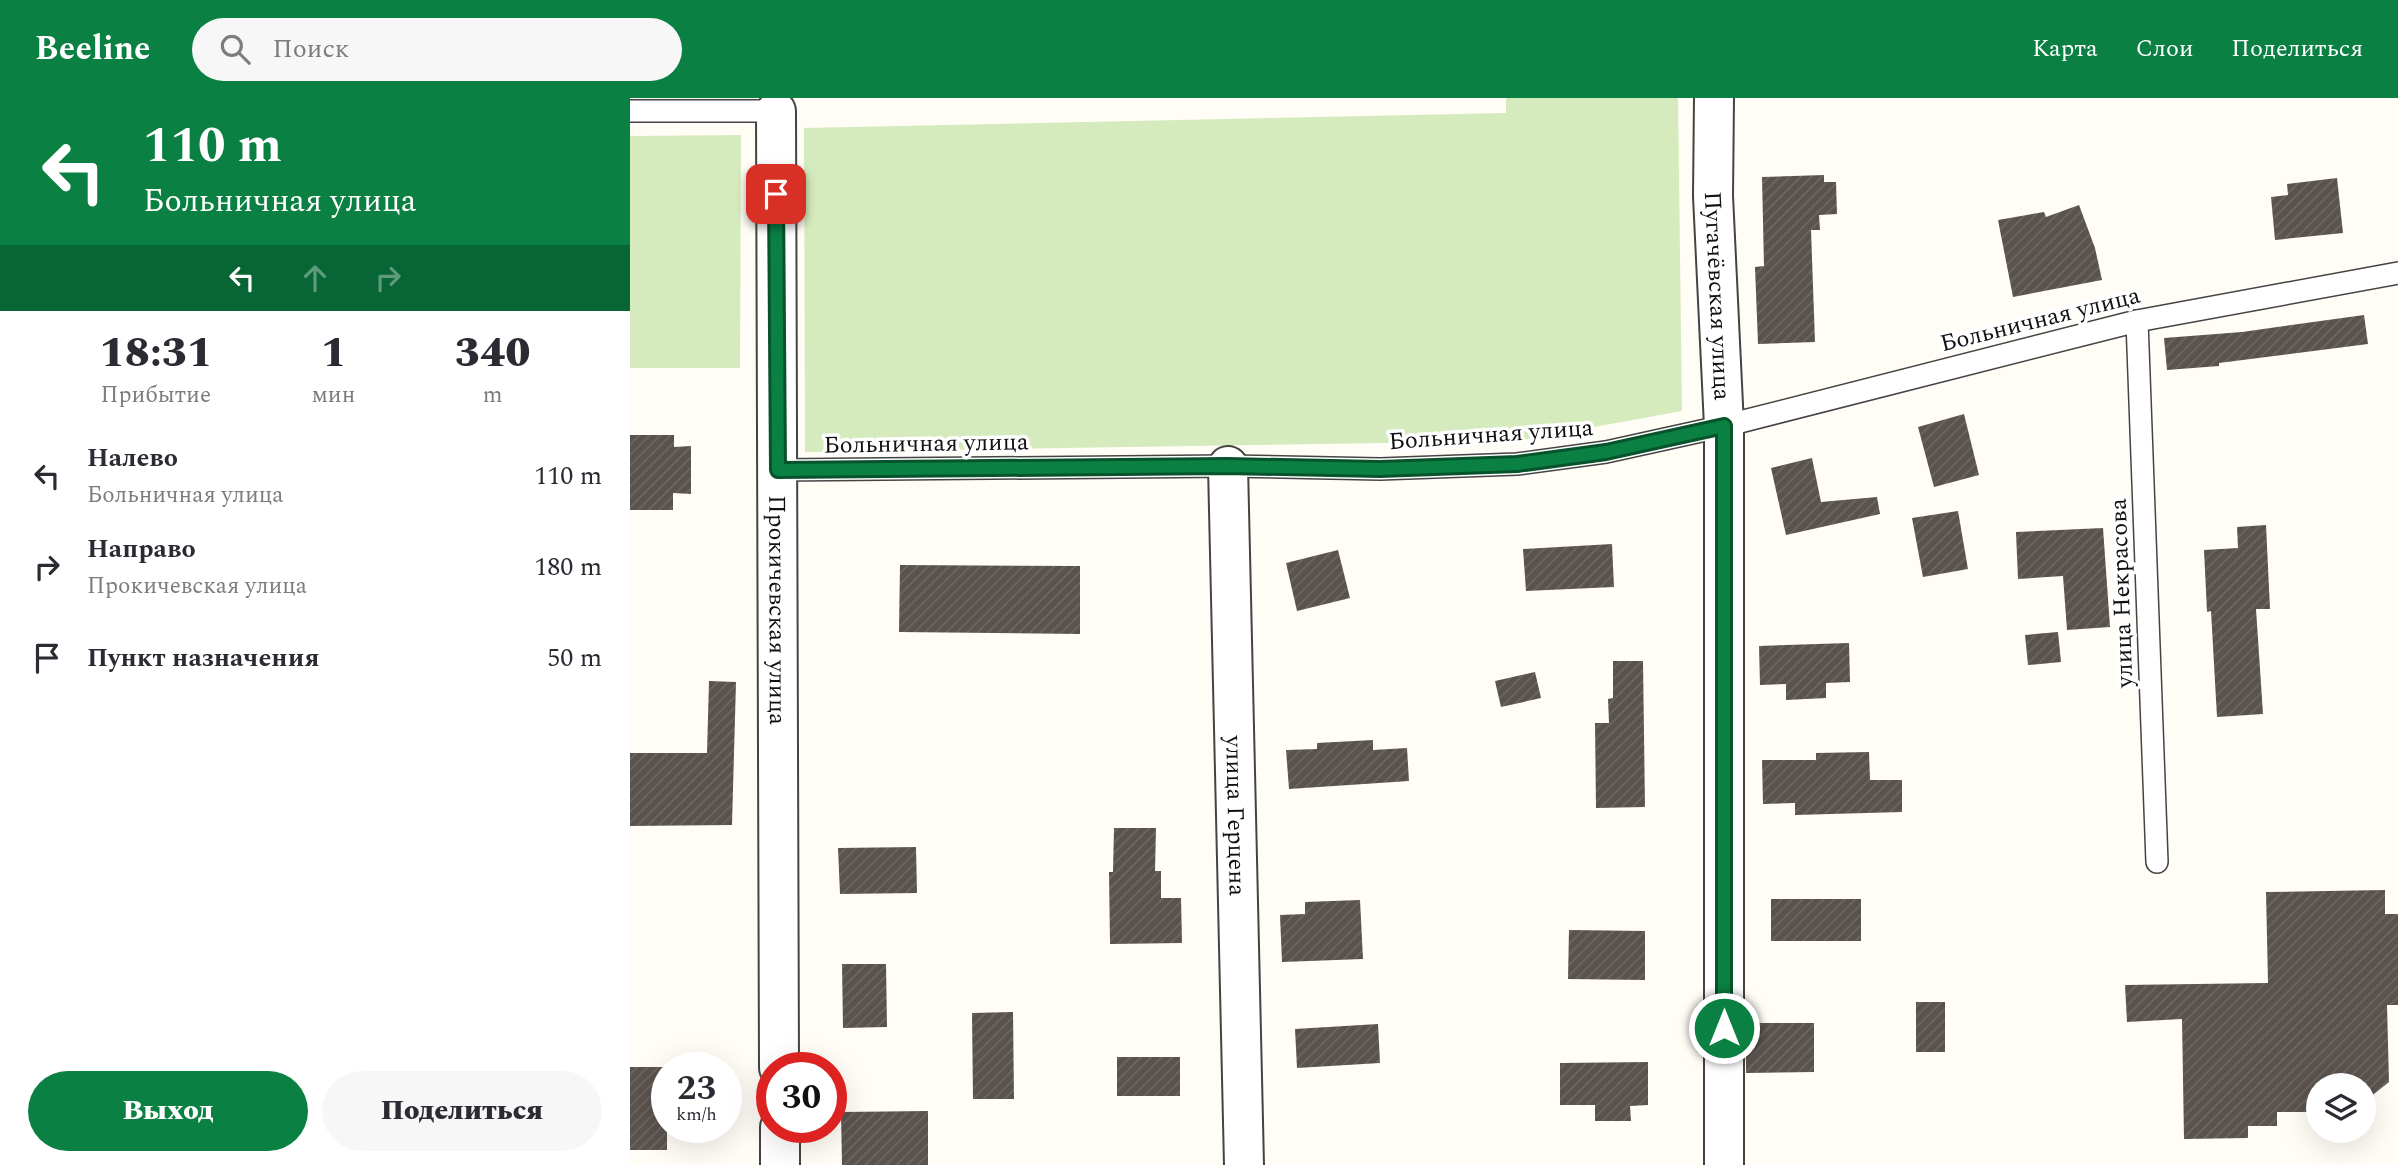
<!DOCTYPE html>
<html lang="ru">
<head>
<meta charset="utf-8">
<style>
  :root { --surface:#fff; --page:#f7f7f7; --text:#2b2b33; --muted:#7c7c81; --accent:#0b8043 }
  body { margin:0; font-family:Spectral,serif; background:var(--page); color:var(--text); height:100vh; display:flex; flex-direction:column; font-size:26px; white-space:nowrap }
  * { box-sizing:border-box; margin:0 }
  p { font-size:23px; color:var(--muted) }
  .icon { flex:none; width:38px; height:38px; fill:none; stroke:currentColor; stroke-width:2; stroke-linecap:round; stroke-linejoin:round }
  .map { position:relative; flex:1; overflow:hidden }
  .side { display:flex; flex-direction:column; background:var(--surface); width:630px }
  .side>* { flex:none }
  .hud { background:#0b8043; color:#fff; overflow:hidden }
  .buttons { position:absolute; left:1676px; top:975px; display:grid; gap:14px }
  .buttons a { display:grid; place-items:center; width:70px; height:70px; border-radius:50%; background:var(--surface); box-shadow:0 7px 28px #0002; font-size:35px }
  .speed { position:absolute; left:21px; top:954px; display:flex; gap:14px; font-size:35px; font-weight:700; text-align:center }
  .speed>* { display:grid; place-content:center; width:91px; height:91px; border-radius:50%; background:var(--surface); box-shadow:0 7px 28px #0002; line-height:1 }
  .speed small { font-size:18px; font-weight:400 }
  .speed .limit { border:10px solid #d22; background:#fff; color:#111 }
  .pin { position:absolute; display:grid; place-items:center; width:60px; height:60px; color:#fff; margin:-30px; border-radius:14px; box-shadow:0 4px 10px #0006 }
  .me { position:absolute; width:77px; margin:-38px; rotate:0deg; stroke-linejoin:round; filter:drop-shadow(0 0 5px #0008) }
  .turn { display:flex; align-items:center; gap:24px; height:147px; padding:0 28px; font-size:32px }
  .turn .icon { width:91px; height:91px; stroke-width:2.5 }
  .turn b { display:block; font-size:49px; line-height:60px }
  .lanes { display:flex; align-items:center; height:66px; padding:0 28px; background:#0003; justify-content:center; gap:35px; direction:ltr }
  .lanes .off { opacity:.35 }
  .eta { display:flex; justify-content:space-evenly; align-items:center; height:119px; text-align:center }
  .eta b { font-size:42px; font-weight:800; line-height:49px }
  .cta { display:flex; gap:14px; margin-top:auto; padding:14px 28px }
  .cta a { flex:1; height:80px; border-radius:42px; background:var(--accent); color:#fff; font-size:28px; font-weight:800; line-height:80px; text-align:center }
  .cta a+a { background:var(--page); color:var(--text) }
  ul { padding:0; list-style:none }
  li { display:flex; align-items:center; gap:21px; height:91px; padding:0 28px }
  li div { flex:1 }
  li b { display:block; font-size:26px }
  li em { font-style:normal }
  header { display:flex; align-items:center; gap:42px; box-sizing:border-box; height:98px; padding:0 35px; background:var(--accent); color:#fff }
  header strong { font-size:33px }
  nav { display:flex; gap:38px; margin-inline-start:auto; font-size:24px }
  .search { width:490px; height:63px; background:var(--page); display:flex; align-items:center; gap:18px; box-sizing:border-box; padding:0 24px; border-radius:38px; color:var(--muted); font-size:26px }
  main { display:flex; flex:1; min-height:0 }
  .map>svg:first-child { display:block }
  .park { fill:#d5ebbd }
  .building { fill:url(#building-hatch) }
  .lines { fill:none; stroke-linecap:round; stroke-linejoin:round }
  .service-casing { stroke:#444; stroke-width:24 }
  .minor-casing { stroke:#444; stroke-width:42 }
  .service { stroke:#fff; stroke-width:21 }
  .minor { stroke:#fff; stroke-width:38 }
  .route-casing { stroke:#07532c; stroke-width:18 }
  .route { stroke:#0b8043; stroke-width:12 }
  .labels { text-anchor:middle; stroke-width:7; stroke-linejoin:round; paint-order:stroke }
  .street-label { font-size:24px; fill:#111; stroke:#fff }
</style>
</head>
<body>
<header>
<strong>Beeline</strong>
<div class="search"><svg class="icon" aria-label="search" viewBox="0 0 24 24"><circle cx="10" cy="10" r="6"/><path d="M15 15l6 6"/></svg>Поиск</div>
<nav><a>Карта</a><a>Слои</a><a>Поделиться</a></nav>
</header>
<main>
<section class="side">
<div class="hud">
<div class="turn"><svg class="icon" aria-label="left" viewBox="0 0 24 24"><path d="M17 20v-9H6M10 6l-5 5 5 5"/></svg><div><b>110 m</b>Больничная улица</div></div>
<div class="lanes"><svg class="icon" aria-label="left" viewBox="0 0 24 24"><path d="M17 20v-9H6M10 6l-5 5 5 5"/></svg><svg class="icon off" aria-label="ahead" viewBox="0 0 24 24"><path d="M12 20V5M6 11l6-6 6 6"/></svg><svg class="icon off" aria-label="right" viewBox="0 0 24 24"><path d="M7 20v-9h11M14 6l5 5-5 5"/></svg></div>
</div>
<div class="eta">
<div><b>18:31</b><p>Прибытие</p></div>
<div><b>1</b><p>мин</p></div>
<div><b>340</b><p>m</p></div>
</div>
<ul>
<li><svg class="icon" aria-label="left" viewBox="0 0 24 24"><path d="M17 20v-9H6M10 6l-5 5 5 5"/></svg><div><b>Налево</b><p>Больничная улица</p></div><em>110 m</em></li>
<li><svg class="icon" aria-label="right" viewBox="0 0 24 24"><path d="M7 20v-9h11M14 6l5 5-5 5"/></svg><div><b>Направо</b><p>Прокичевская улица</p></div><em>180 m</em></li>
<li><svg class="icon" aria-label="arrive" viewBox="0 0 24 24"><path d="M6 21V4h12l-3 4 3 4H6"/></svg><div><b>Пункт назначения</b></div><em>50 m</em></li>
</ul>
<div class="cta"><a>Выход</a><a>Поделиться</a></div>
</section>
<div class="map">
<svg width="1768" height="1067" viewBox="0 0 1768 1067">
  <defs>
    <pattern id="building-hatch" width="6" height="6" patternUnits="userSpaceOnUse" patternTransform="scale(1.75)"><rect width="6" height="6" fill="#5a524d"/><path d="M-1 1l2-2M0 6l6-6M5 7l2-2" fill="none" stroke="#6d6662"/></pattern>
  </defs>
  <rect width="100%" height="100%" fill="#fffdf5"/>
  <g class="park">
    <path d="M876,0H1048L1052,313L887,343L175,354L174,30L876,15Z"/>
    <path d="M111,37L110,270H0V38Z"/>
  </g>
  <g class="building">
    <path d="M1194,77V84H1206L1207,116L1189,117L1190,132H1181L1185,244L1128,246L1125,169L1134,168L1132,79Z"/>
    <path d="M1707,80L1713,135L1645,142L1641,99L1658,97L1657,86Z"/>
    <path d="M1449,107L1465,150L1472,182L1383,199L1368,122L1414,114L1416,119Z"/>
    <path d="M1734,217L1738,246L1589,265V268L1537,272L1534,240L1612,234Z"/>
    <path d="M1334,316L1349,377L1304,389L1288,329Z"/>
    <path d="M0,337H44V349L61,348V396L43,395V412H0Z"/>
    <path d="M1182,360L1191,404L1247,399L1250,416L1156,437L1141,370Z"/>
    <path d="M1328,413L1338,471L1293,479L1282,420Z"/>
    <path d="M1636,427L1640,511H1626L1633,616L1587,619L1581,513L1577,514L1574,452L1608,450L1607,429Z"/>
    <path d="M1473,430L1480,529L1437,532L1433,478L1388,481L1386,434Z"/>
    <path d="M982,446L984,489L896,493L893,451Z"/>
    <path d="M708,452L720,500L667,513L656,465Z"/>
    <path d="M270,467L450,468V536L269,534Z"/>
    <path d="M1428,534L1431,564L1398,567L1395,537Z"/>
    <path d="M1219,545L1220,584L1196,585V600L1156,602V586L1130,587L1129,548Z"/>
    <path d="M983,563H1013L1015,709L966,710L965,625H979L978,601L983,600Z"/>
    <path d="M905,574L911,600L871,609L865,583Z"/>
    <path d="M79,583L106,584L102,727L0,728V655H77Z"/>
    <path d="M743,642V652L777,650L779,683L659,691L656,652L687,651V645Z"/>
    <path d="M1239,654L1240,682H1272V714L1165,717V705L1133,706L1132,662H1186V655Z"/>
    <path d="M484,730H526L525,773H531V800H551L552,845L480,846L479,774H483Z"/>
    <path d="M286,749L287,795L210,796L208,750Z"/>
    <path d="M1755,792V816H1768V907H1757L1759,984L1734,1004V987H1689V1014H1647V1028H1618V1040L1554,1041L1552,921L1497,924L1495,887L1638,885L1636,794Z"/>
    <rect x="1141" y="801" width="90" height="42"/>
    <path d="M730,802L733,861L652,864L650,817L675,816V804Z"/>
    <path d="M939,832L1015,833V882L938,881Z"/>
    <path d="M212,866H256L257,929L213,930Z"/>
    <rect x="1286" y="904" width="29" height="50"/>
    <path d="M383,914L384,1001H343L342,915Z"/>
    <path d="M1120,925H1184V974L1116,975V935H1119Z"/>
    <path d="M748,926L750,965L667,970L665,931Z"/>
    <rect x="487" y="959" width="63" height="39"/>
    <path d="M1018,964V1007L1000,1008L1001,1023H965V1007H930V965Z"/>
    <rect x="0" y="969" width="37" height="83"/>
    <path d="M298,1013V1067H212L211,1014Z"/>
  </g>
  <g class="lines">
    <g class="service-casing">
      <g id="service">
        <path d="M0,13H146V4"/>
        <path d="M1507,223L1527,764"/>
        <path d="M148,372L598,368L750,371L887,366L976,354L1094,328L1507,223L1768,175"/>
      </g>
    </g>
    <g class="minor-casing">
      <g id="minor">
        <path id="s1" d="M1084,0L1083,98L1094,328V1067"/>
        <path id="s2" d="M146,13L149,970"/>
        <path id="s3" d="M598,368L614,1067"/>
        <path d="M150,1029V1067"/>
      </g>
    </g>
    <use href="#service" class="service"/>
    <use href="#minor" class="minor"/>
  </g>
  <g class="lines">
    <g class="route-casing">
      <path id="route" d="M146,96L148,372L597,368L750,371L887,366L976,354L1094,328V930"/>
    </g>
    <use href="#route" class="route"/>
  </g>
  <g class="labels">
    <g class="street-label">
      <text dy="8" stroke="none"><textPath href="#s1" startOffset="198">Пугачёвская улица</textPath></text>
      <text transform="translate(1410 221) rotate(-14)" y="8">Больничная улица</text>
      <text transform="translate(861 336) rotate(-4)" y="8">Больничная улица</text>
      <text transform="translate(296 345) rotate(-1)" y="8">Больничная улица</text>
      <text transform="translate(1491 495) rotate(-92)" y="8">улица Некрасова</text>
      <text dy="8" stroke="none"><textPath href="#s2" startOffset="499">Прокичевская улица</textPath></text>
      <text dy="8" stroke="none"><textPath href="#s3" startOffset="350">улица Герцена</textPath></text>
    </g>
  </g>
</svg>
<div class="buttons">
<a><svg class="icon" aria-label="layers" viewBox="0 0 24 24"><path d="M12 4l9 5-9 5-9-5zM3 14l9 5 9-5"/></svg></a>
</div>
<div class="speed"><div>23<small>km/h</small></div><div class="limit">30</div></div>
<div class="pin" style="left:146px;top:96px;background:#d93025"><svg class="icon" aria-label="arrive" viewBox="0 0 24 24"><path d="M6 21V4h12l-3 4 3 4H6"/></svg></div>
<svg class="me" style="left:1094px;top:930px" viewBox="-20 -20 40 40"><circle r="17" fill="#0b8043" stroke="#fff" stroke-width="3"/><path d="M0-11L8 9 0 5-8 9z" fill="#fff"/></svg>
</div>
</main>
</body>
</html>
